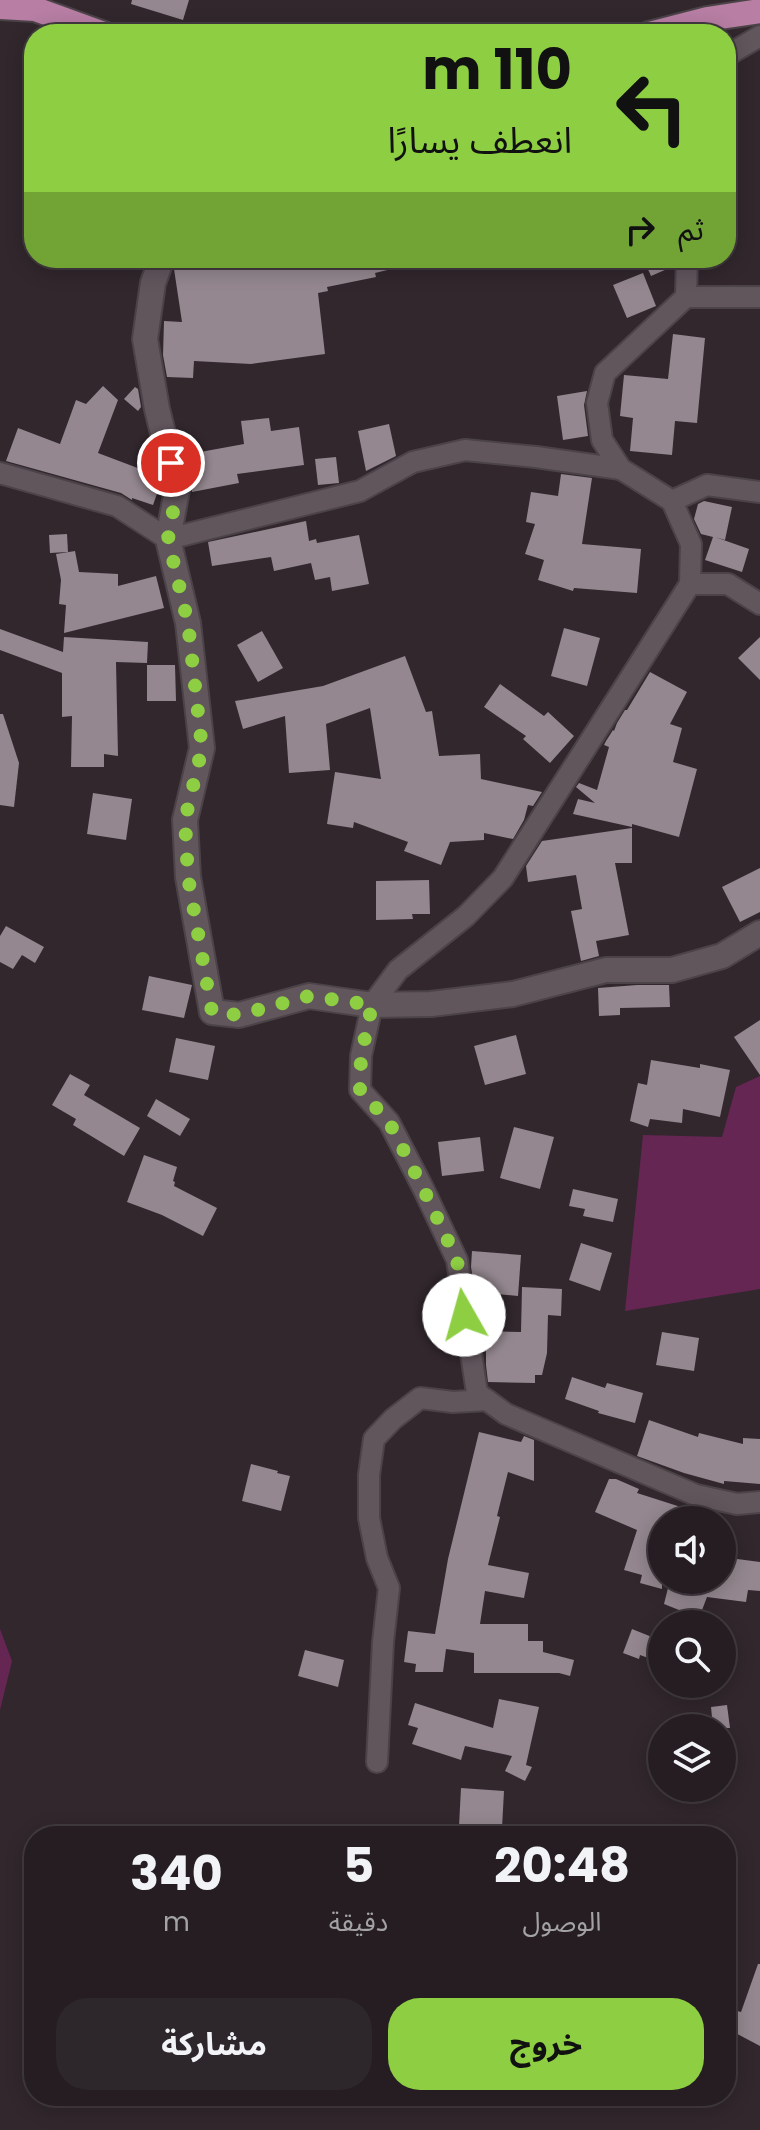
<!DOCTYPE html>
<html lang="ar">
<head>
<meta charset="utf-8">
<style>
  :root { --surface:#251d22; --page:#2d262a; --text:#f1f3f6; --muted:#a3a2a5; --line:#423b40; --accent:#8ece43 }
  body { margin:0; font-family:Poppins,"Noto Sans Arabic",sans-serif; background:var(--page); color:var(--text); direction:rtl; height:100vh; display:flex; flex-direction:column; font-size:30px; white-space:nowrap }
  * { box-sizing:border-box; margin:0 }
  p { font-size:26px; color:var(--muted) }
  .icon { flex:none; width:44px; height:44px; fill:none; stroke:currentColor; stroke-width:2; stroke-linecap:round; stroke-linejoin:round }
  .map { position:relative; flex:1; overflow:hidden; direction:ltr }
  .panel { position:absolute; left:24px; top:1826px; width:712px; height:280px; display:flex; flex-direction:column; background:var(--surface); border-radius:32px; box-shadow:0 4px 20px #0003,0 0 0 2px var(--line); direction:rtl }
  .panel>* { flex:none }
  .guide { position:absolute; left:24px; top:24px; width:712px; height:244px; border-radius:32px; box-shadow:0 4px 20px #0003,0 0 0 2px var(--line); direction:rtl; background:#8ece43; color:#111; overflow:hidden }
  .fabs { position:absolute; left:648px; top:1506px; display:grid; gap:16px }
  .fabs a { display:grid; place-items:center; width:88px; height:88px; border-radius:50%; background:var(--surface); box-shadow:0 4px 20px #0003,0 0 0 2px var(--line); font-size:40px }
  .pin { position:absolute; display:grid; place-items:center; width:68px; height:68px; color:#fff; margin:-34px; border:4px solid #fff; border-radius:50%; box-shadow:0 2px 8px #0007 }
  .me { position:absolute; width:88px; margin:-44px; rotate:353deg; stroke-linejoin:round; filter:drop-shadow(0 0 6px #0008) }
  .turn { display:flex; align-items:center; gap:28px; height:168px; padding:0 32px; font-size:36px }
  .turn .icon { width:104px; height:104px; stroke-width:2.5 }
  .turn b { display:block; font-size:56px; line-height:68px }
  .then { display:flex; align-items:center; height:76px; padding:0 32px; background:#0003; gap:16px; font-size:30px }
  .eta { display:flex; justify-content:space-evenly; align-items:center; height:136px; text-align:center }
  .eta b { font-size:48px; font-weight:700; line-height:56px }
  .primary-button { display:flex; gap:16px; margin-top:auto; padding:16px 32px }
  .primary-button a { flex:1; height:92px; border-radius:32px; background:var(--accent); color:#111; font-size:32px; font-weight:700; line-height:92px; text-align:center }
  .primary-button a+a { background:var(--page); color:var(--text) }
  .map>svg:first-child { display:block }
  .green { fill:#662653 }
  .building { fill:#94878f }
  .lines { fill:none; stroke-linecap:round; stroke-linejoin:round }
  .street-casing { stroke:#4b4348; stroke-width:24 }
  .secondary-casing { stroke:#4b4348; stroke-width:28 }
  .primary-casing { stroke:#4b4348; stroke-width:28 }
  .street { stroke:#62565d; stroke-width:20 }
  .secondary { stroke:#62565d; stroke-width:24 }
  .primary { stroke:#b87ea4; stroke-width:24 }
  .route { stroke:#8ece43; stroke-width:14; stroke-dasharray:0 25.2 }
</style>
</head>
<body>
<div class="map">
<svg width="760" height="2130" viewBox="0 0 760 2130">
  <rect width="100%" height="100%" fill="#31272d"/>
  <g class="green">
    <path d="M760,1076V1289L625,1311L643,1135L722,1137L736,1087Z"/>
    <path d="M0,1629L12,1661L0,1710Z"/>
  </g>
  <g class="building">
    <path d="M132,0H189L183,20L131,4Z"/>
    <path d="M231,258H411L412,264L375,273L376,277L327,287L328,291L318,293L325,354L251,364L194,361L193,378L167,377L163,355L164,321L182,322L174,269Z"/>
    <path d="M643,258H674V266L651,276Z"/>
    <path d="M643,273L656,306L627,318L613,285Z"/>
    <path d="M673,334L705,338L697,423L675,421L672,455L630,451L633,418L620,416L624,375L668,379Z"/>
    <path d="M103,386L118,400L98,453L143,470L142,473L159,479L160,485L153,505L132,498V500L121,493L6,461L18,428L60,444L76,400L86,404Z"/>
    <path d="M135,387L138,389L141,407L138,411L124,399Z"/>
    <path d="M587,391L584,405L588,436L563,440L557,396Z"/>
    <path d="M269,418L271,431L299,427L304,465L237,474L239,483L192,492L184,455L244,444L241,421Z"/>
    <path d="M389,424L396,456L366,471L358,431Z"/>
    <path d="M336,457L339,483L318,485L315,459Z"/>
    <path d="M561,474L592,478L582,544L641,549L637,593L574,588L573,591L538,580L544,560L525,554L535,524L526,522L531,492L558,496Z"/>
    <path d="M704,501L732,507L725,540L715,537L749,549L742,572L705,560L713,537L701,534L694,519L698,504Z"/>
    <path d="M306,521L309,541L316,539L317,543L359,535L369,584L332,591L330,577L315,580L311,563L274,571L271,557L212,566L208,542Z"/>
    <path d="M67,534L68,552L50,553L49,535Z"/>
    <path d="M75,551L79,572L118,574V586L156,576L164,608L64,633L66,605L59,604L61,580L56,554Z"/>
    <path d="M564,628L600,638L587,686L551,676Z"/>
    <path d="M0,629L63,652L64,637L148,642L147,663L116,662L118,756L104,754V767H71L72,716L62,717V673L0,650Z"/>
    <path d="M262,631L283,668L258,682L237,645Z"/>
    <path d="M760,637V680L738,658Z"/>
    <path d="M405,656L426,712L432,711L439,756L480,754L481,779L542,792L533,806L528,805L524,820L513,839L484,833V840L450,842L441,865L404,851L408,842L354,822L353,828L327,824L335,772L381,779L370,708L326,724L330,770L289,773L285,716L243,729L235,701L323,686Z"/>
    <path d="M147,665H175L176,701H147Z"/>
    <path d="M650,672L687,692L670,724L682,728L673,762L697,769L679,837L632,824V827L573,814L578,799L595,803L576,787L579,783L597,790L609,747L604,745L606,741L613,730L614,731L617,723L625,710H627Z"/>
    <path d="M500,684L544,716L548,712L574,736L550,763L523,739L526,736L484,707Z"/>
    <path d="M0,714H3L19,763L14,807L0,805Z"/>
    <path d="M93,793L132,799L126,840L87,834Z"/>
    <path d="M632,828V863H615L629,935L596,941L599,956L581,961L571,911L582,909L576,875L528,882L526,866L542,841Z"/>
    <path d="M760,868V912L740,922L722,887Z"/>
    <path d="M429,880L430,914H412L413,919L376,920V881Z"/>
    <path d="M6,926L44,947L35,963L22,955L13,969L0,962V936Z"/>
    <path d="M149,976L192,985L184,1018L142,1010Z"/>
    <path d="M637,985H669L670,1007L620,1008V1015L599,1016L598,988Z"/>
    <path d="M760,1020V1075L734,1037Z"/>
    <path d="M516,1035L526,1074L485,1085L474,1046Z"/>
    <path d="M176,1038L215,1046L208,1080L169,1072Z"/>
    <path d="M651,1060L700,1068V1064L730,1070L720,1117L683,1109L682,1123L650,1119L648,1127L630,1121L638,1083L647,1085Z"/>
    <path d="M70,1074L90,1085L84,1095L140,1128L124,1156L73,1125L76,1119L52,1105Z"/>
    <path d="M156,1099L190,1119L180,1136L147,1116Z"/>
    <path d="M514,1127L554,1137L540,1189L500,1178Z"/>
    <path d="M480,1137L484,1171L442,1176L438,1142Z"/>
    <path d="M144,1155L177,1167L173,1181L175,1182L174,1186L217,1208L203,1236L162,1215L127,1202Z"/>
    <path d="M573,1189L618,1199L613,1222L583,1216L585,1209L569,1206Z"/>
    <path d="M581,1243L612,1253L600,1291L569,1280Z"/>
    <path d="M472,1251L521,1255L518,1296L475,1292L471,1267Z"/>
    <path d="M522,1287L562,1289L561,1316L548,1315L547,1353L542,1375H535V1383L488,1382L486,1365V1331L521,1332Z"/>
    <path d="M662,1332L699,1338L694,1371L656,1365Z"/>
    <path d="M572,1377L605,1388L607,1383L643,1393L635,1423L598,1413L599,1411L565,1399Z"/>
    <path d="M649,1420L698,1437L699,1433L743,1444V1438L760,1439V1484L724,1481V1484L684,1473L637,1456Z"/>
    <path d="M479,1432L521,1442L524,1436L534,1440V1481L508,1472L497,1516L500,1517L488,1565L529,1573L524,1598L485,1591L480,1624H528V1641H543V1652L574,1660L570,1676L559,1673H474V1653L446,1649L443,1672H415L416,1664L404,1662L408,1631L435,1634L448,1559Z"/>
    <path d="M251,1464L278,1471L277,1473L290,1476L281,1511L242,1501Z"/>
    <path d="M609,1479H616L639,1489L637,1493L709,1516L708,1520H662V1589L640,1583L642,1575L624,1570L637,1530L595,1512Z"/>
    <path d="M722,1557L760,1562V1591L748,1590L746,1602L707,1597L699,1618L664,1604L670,1580H722Z"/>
    <path d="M632,1629L662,1641V1663L640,1655L639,1659L623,1653Z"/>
    <path d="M305,1650L344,1660L338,1687L298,1676Z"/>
    <path d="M499,1699L539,1707L526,1765L532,1767L525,1781L505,1771L512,1756L465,1746L461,1760L412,1744L418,1728L408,1725L415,1703L493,1728Z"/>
    <path d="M727,1705L730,1728H713L711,1707Z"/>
    <path d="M461,1788L504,1791L502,1828L459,1826Z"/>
    <path d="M758,1964H760V2046L726,2028V2008L741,2012Z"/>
  </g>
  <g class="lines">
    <g class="street-casing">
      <g id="street">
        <path d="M726,56L760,36"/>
        <path d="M687,258L686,297L605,373L597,403L602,440L621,469L672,501L691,544L690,584L503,878L466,916L398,970L372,1005L361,1056L360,1090L389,1122L423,1188L457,1260L477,1393L506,1414L696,1495L737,1504L760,1502"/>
        <path d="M686,297H760"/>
        <path d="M0,473L117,506L168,539L360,491L413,462L465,450L536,457L621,469"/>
        <path d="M672,501L707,485L760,492"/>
        <path d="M690,584H728L760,604"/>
        <path d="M377,1762L383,1642L389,1588L377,1558L369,1518V1475L374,1439L393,1419L420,1398L453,1402L487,1400"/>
      </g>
    </g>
    <g class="secondary-casing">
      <path id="secondary" d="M162,258L153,283L145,339L157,409L177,490L168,539L188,623L202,748L185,820L188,877L212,1012L239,1015L309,996L372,1005L431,1004L513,994L606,970H672L722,956L760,933"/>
    </g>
    <g class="primary-casing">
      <g id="primary">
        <path d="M0,7L35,9L104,34"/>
        <path d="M649,34L707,19L760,11"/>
      </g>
    </g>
    <use href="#street" class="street"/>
    <use href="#secondary" class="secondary"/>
    <use href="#primary" class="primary"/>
  </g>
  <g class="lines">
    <path class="route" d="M171,463L177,490L168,539L188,623L202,748L185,820L188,877L212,1012L239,1015L309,996L372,1005L361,1056L360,1090L389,1122L423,1188L457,1260L464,1315"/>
  </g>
</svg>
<div class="fabs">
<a><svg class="icon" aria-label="sound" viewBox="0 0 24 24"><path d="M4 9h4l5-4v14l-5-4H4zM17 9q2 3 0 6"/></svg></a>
<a><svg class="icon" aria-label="search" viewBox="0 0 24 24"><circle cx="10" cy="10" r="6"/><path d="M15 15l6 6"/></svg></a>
<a><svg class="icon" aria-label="layers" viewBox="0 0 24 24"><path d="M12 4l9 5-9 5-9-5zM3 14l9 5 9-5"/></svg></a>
</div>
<div class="pin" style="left:171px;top:463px;background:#d93025"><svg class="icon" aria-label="arrive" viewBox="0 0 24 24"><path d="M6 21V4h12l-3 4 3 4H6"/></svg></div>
<svg class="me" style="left:464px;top:1315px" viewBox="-20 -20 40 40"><circle r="19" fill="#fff"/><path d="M0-13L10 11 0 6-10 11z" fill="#8ece43"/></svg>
<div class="guide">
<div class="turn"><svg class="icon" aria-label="left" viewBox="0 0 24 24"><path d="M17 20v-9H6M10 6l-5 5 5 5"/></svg><div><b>110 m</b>انعطف يسارًا</div></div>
<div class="then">ثم<svg class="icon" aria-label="right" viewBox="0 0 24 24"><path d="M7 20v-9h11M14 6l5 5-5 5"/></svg></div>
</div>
<section class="panel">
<div class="eta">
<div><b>20:48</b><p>الوصول</p></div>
<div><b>5</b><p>دقيقة</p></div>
<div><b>340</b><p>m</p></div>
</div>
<div class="primary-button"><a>خروج</a><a>مشاركة</a></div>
</section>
</div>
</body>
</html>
